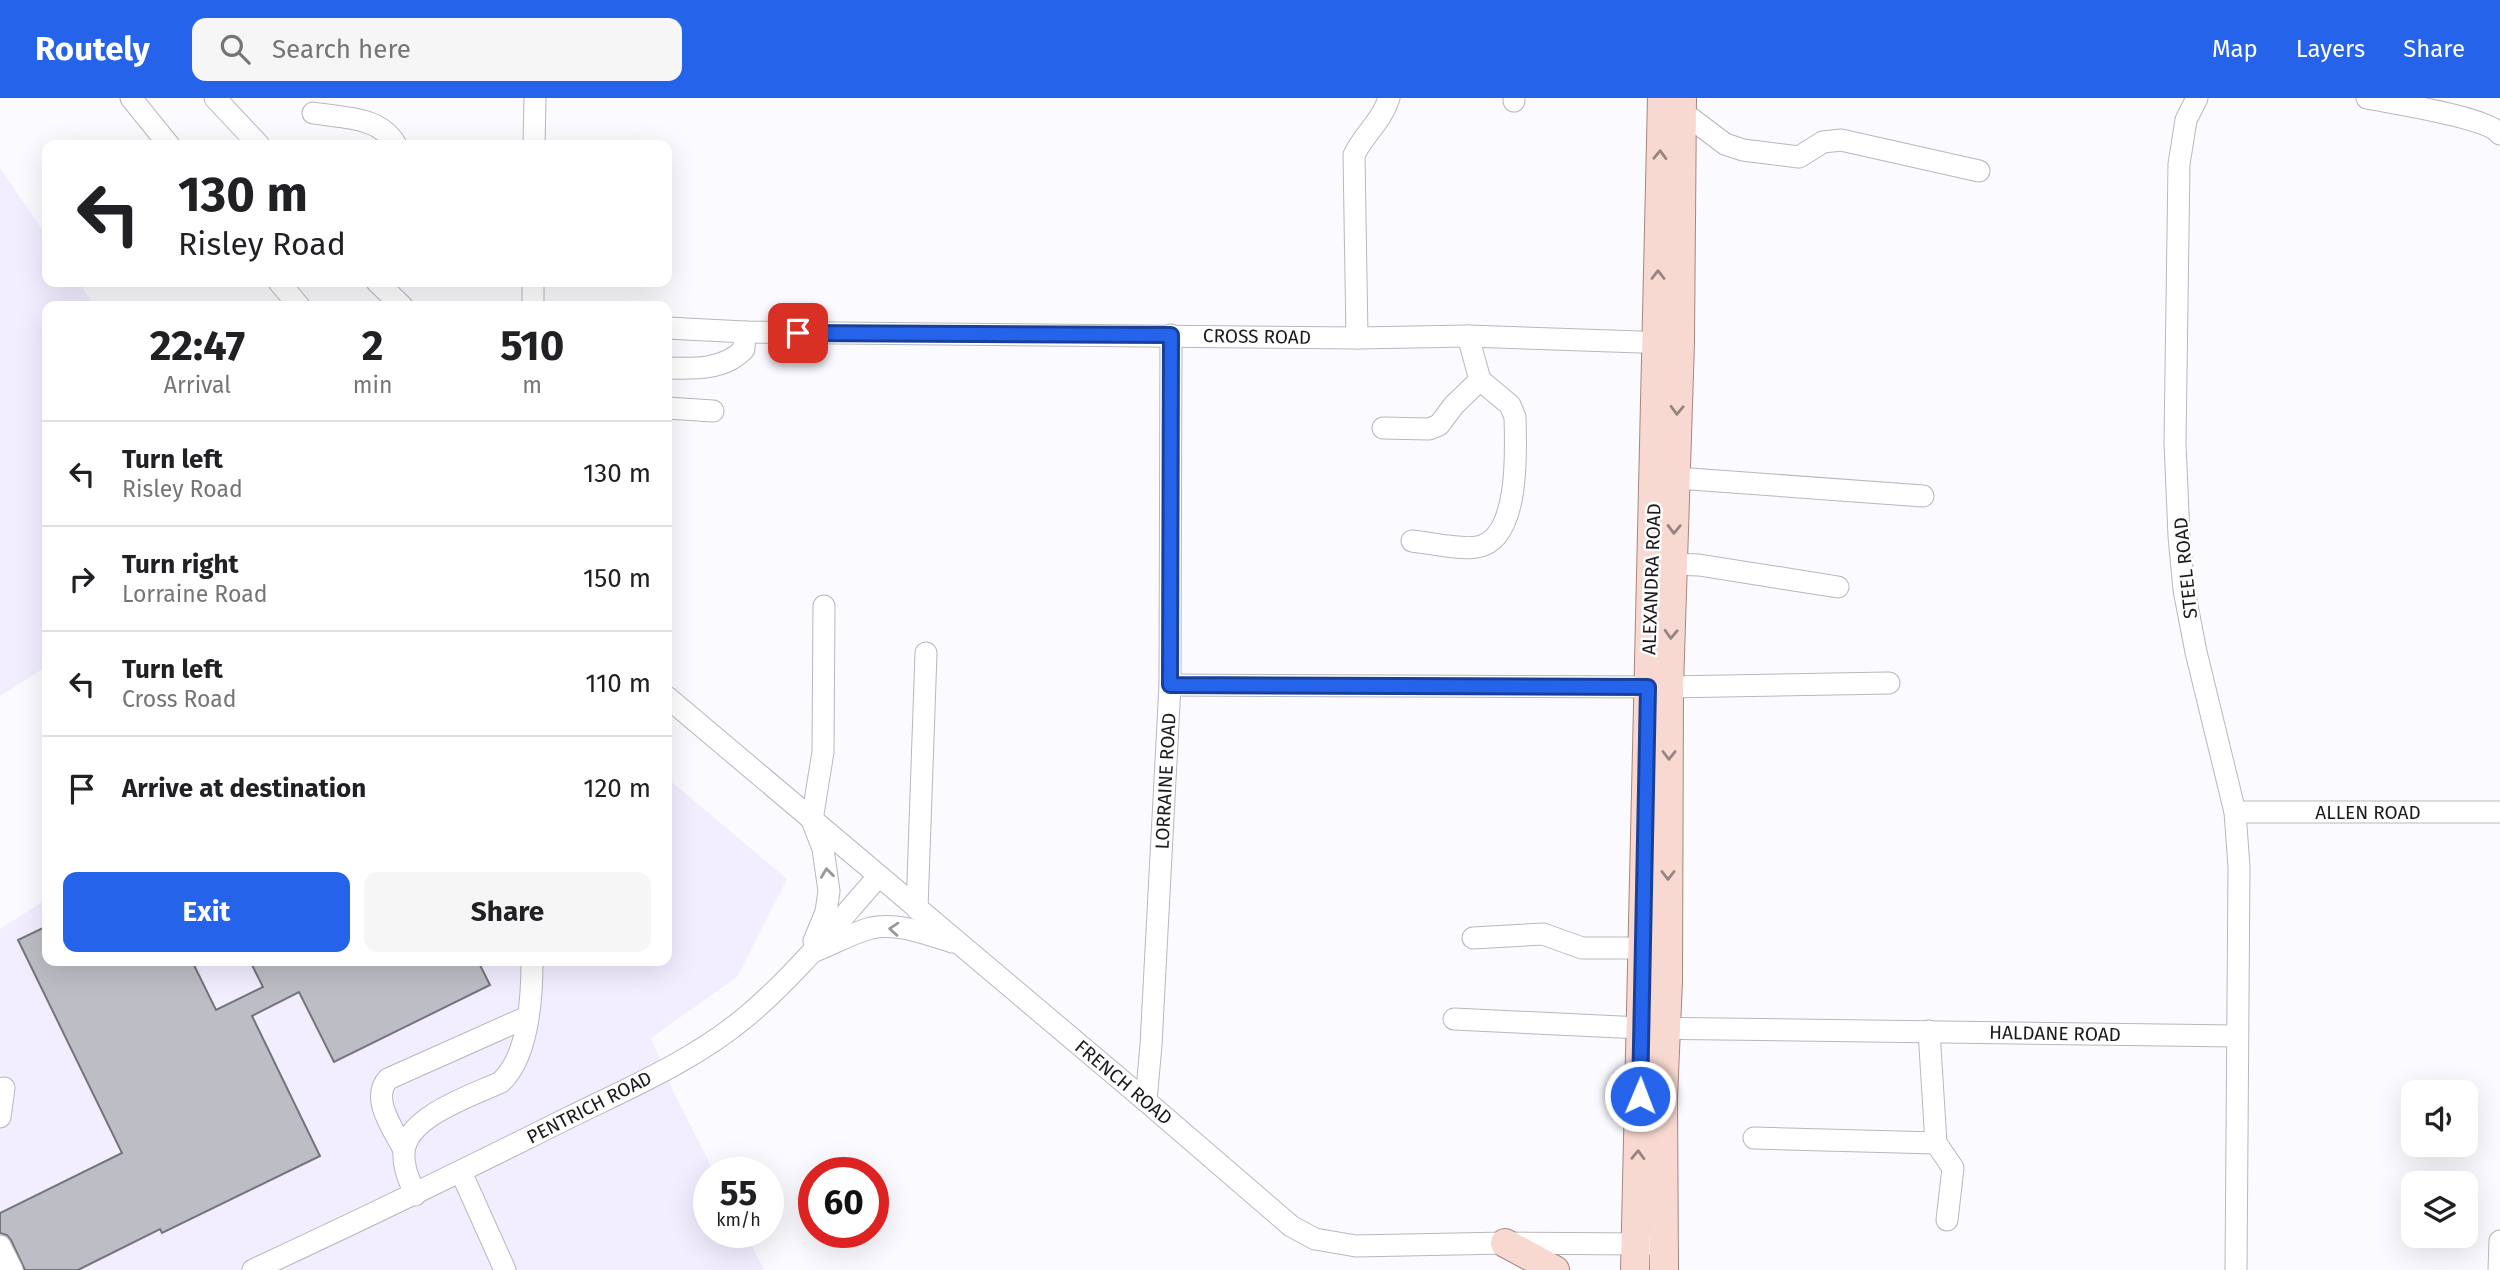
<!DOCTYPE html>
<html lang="en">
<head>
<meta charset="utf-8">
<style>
  :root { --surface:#fff; --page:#f6f6f6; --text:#202124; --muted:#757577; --line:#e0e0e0; --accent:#2563eb }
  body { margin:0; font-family:"Fira Sans",sans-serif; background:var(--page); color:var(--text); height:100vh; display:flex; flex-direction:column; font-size:26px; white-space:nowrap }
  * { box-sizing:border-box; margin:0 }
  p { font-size:23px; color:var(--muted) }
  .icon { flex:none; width:38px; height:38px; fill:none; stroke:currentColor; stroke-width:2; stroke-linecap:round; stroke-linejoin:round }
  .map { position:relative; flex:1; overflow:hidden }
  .panel { position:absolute; left:42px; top:203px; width:630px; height:665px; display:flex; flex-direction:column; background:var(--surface); border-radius:14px; box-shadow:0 7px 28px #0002 }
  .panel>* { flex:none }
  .guide { position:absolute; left:42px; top:42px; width:630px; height:147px; border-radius:14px; box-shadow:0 7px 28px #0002; background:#fff; color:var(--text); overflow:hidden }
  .buttons { position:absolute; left:2401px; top:982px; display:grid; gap:14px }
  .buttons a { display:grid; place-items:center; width:77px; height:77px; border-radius:14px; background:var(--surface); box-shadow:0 7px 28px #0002; font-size:35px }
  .speed { position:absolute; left:693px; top:1059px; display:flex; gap:14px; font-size:35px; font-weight:700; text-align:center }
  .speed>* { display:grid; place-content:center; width:91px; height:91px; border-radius:50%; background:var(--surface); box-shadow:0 7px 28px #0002; line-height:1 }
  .speed small { font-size:18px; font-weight:400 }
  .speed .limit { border:10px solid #d22; background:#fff; color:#111 }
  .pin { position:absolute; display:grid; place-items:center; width:60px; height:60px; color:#fff; margin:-30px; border-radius:14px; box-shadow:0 4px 10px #0006 }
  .me { position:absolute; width:77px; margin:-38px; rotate:1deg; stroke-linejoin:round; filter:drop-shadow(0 0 5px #0008) }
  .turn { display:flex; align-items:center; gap:24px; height:147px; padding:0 21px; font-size:32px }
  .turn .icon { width:91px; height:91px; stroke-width:2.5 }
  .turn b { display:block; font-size:49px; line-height:60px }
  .eta { display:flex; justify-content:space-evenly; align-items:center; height:119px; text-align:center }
  .eta b { font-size:42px; font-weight:700; line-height:49px }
  .action { display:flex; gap:14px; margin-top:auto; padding:14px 21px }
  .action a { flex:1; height:80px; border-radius:14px; background:var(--accent); color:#fff; font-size:28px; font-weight:700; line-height:80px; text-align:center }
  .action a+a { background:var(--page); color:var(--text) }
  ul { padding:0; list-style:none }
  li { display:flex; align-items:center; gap:21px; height:105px; padding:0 21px; border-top:2px solid var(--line) }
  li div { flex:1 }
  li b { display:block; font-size:26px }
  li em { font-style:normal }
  header { display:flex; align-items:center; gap:42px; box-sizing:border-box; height:98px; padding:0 35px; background:var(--accent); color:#fff }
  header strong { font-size:33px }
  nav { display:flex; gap:38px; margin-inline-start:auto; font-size:24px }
  .search { width:490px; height:63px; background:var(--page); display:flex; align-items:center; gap:18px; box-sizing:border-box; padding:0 24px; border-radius:14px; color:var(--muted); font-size:26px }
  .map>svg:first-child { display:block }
  .industrial { fill:#f2edff }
  .building { fill:#bdbec5; stroke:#74757b; stroke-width:2 }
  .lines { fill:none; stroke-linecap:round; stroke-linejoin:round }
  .minor-casing { stroke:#b7b7be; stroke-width:23 }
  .major-casing { stroke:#a8867e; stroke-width:30 }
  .minor { stroke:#fff; stroke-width:21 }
  .major { stroke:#f8d9d1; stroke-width:28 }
  .oneway { stroke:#958480 }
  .oneway2 { stroke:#98989a }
  .route-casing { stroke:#184099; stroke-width:18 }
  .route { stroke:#2563eb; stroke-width:12 }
  .labels { text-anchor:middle; stroke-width:5; stroke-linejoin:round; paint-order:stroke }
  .street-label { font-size:19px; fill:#1b1b1e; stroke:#fff }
</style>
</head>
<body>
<header>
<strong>Routely</strong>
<div class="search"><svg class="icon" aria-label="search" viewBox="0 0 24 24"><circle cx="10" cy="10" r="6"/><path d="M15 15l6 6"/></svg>Search here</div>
<nav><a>Map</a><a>Layers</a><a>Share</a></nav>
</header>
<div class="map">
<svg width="2500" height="1172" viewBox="0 0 2500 1172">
  <rect width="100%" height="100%" fill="#fafaff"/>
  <g class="industrial">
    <path d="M0,70L47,139V184H78L95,208H47V568L0,598Z"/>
    <path d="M667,680L787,781L737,879L651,940L674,995L714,1074H709V1134H745L764,1172H0V831L47,801V863H667Z"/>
  </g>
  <path class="building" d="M47,828V863H192L216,912L263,889L250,863H478L490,887L334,964L299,894L252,918L320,1058L162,1135L160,1131L78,1172H25L11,1142L7,1137L0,1135V1115L122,1055L18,842Z"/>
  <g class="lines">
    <g class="minor-casing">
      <g id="minor">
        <path d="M131,0L169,47"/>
        <path d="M215,0L259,47"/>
        <path d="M2197,0L2186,22L2179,66L2175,345L2179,438L2184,492L2196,554L2235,714L2239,769L2236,1172"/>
        <path d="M2367,0C2392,5 2487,19 2500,36"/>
        <path d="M1514,3V0"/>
        <path d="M1673,11L1692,21L1725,46L1743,52L1799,59L1823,44L1841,42L1979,73"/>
        <path d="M313,15C343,20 380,18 396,47"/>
        <path d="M534,47L535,0"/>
        <path d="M279,184L299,208"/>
        <path d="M377,184L402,208"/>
        <path d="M533,208V184"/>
        <path d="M667,230L745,234L1357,240L1468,238L1669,245"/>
        <path d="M1357,240L1354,57C1364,36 1382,23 1389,0"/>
        <path d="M667,270C693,271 725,272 744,251L745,234"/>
        <path d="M667,310L713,313"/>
        <path d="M1383,330L1429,331L1439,327L1454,307L1480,282"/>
        <path d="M1663,379L1923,398"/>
        <path d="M1412,443C1431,445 1459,452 1477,449C1520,442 1516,353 1515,319L1510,307L1480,282L1468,238"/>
        <path d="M1673,466L1699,467L1838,489"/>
        <path d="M1170,587L1669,589L1889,585"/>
        <path d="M667,599L1146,1003L1291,1128L1315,1141L1356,1148L1505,1145L1649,1146"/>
        <path d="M2235,714H2500"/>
        <path d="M917,811L926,555"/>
        <path d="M1473,840L1543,836L1582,850H1642"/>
        <path d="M814,843L826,814L829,793L823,751L812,722L823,654L824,508"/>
        <path d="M815,853C833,846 852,835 871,830C897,824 927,836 952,844"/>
        <path d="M1454,921L1641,930L2236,938"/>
        <path d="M1929,933L1936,1045L1953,1070L1947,1122"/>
        <path d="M1146,1003L1151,947L1170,587L1171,237"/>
        <path d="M0,1019L4,990"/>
        <path d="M1754,1040L1936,1045"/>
        <path d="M404,1052C394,1032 370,1001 388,981L527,919"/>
        <path d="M461,1074L505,1172"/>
        <path d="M415,1097C410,1083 403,1070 404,1055C405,1019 473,997 501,984C529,958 532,899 532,863"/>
        <path d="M0,1148L12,1172"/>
        <path d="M253,1172C359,1123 464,1072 568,1020C629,990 695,962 747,918C796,877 836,826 878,779"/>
        <path d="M2499,1172L2500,1143"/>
      </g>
    </g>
    <g class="major-casing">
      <g id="major">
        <path d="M1505,1145L1555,1172"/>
        <path d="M1635,1172L1662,0"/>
        <path d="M1664,1172L1663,1000L1668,883L1669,589L1680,244L1682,0"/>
      </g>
    </g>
    <use href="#minor" class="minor"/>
    <use href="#major" class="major"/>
  </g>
  <defs><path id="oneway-chevron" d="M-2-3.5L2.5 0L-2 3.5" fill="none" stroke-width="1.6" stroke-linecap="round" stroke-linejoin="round" transform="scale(1.75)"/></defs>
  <g class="oneway">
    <use href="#oneway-chevron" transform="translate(1660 57) rotate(-88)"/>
    <use href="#oneway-chevron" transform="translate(1658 177) rotate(-90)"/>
    <use href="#oneway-chevron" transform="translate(1677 312) rotate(92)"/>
    <use href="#oneway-chevron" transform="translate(1674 431) rotate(91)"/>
    <use href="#oneway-chevron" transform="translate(1671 536) rotate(92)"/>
    <use href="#oneway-chevron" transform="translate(1669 657) rotate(90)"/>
    <use href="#oneway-chevron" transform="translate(1668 777) rotate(90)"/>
    <use href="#oneway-chevron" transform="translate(1638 1057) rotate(-88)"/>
  </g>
  <g class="oneway2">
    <use href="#oneway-chevron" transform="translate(827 775) rotate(-97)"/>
    <use href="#oneway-chevron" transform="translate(894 831) rotate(-176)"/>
  </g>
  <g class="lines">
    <g class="route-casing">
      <path id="route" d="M798,235L1171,237L1170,587L1648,589L1640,998"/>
    </g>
    <use href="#route" class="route"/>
  </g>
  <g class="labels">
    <g class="street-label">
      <text transform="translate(1257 238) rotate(1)" y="7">CROSS ROAD</text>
      <text transform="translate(2185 470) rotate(-96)" y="7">STEEL ROAD</text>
      <text transform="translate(1651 481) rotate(-88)" y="7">ALEXANDRA ROAD</text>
      <text transform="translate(1165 683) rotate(-87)" y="7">LORRAINE ROAD</text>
      <text x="2368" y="721">ALLEN ROAD</text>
      <text transform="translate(2055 935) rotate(1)" y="7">HALDANE ROAD</text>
      <text transform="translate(1124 984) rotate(40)" y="7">FRENCH ROAD</text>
      <text transform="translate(589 1009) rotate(-27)" y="7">PENTRICH ROAD</text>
    </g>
  </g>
</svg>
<div class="buttons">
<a><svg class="icon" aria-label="sound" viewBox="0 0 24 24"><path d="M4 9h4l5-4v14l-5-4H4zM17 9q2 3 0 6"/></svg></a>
<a><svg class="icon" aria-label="layers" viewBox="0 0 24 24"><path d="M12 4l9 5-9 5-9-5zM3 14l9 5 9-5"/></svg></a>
</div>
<div class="speed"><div>55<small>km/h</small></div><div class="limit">60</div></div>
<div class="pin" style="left:798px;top:235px;background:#d93025"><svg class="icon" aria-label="arrive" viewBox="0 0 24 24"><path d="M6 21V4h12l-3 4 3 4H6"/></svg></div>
<svg class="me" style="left:1640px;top:998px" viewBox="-20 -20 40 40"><circle r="17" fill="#2563eb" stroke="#fff" stroke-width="3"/><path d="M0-11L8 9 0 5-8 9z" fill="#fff"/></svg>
<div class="guide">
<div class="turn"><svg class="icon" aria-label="left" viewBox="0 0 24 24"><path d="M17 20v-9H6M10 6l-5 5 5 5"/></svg><div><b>130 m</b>Risley Road</div></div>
</div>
<section class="panel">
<div class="eta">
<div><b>22:47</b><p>Arrival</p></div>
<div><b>2</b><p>min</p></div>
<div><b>510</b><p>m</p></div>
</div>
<ul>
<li><svg class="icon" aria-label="left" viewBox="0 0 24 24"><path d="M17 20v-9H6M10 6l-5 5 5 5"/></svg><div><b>Turn left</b><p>Risley Road</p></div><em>130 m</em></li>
<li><svg class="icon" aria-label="right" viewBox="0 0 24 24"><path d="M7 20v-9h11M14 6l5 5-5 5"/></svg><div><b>Turn right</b><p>Lorraine Road</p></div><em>150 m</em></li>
<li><svg class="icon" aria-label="left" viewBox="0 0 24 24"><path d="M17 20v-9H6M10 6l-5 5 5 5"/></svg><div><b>Turn left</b><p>Cross Road</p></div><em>110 m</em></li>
<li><svg class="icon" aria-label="arrive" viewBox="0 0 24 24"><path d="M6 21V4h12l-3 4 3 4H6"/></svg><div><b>Arrive at destination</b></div><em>120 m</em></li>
</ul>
<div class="action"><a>Exit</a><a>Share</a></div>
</section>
</div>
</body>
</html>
